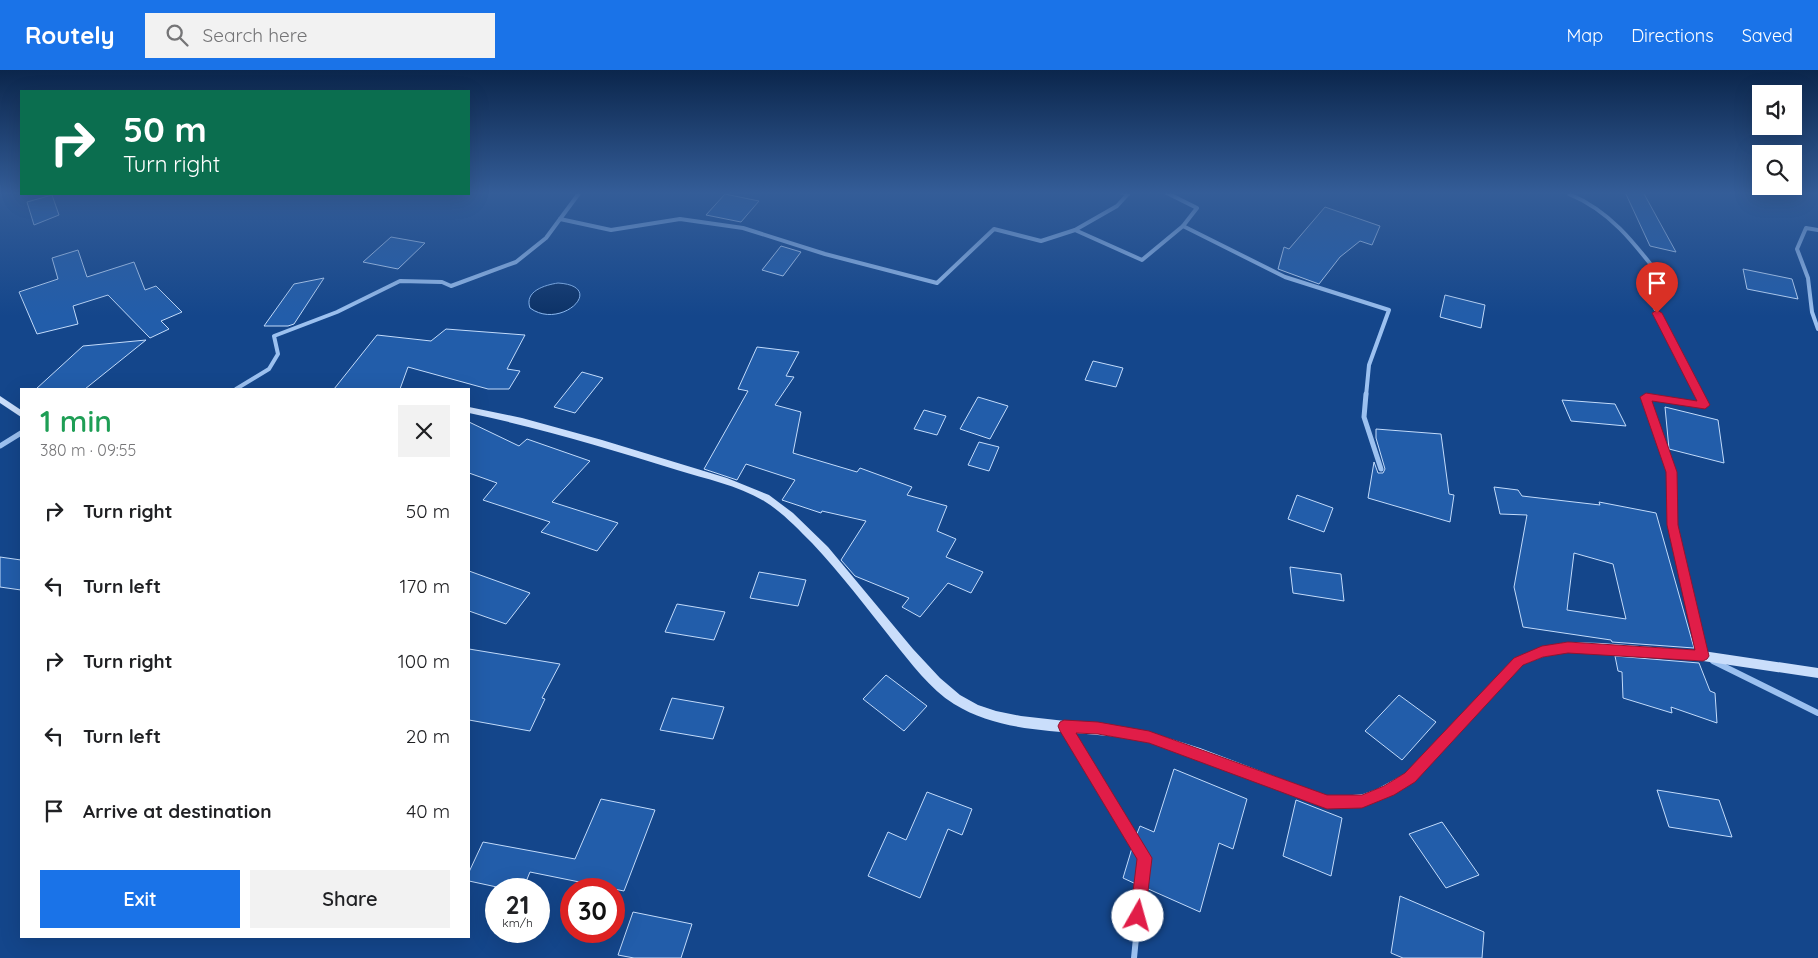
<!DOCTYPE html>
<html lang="en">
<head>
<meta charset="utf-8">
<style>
  :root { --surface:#fff; --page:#f2f2f2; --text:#202124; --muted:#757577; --accent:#1a73e8 }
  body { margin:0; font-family:Quicksand,sans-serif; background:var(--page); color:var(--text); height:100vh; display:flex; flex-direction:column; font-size:19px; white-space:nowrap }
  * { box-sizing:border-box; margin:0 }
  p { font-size:16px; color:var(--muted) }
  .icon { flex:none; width:28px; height:28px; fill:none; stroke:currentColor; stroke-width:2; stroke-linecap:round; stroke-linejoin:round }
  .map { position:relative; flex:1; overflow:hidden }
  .panel { position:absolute; left:20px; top:318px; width:450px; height:550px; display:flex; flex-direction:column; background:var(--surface); border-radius:0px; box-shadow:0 5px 20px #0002 }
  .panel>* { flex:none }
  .guide { position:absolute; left:20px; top:20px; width:450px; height:105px; border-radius:0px; box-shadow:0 5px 20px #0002; background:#0b6e4f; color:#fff; overflow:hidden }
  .fabs { position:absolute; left:1752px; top:15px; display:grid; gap:10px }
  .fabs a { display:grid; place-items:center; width:50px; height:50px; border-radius:0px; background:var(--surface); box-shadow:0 5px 20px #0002; font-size:25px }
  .speed { position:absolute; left:485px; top:808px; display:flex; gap:10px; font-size:25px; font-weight:700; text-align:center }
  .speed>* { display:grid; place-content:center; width:65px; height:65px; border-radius:50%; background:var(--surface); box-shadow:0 5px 20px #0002; line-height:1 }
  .speed small { font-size:12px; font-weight:400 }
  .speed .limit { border:8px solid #d22; background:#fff; color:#111 }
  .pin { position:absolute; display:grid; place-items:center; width:42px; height:42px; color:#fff; margin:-51px -21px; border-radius:50% 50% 50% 0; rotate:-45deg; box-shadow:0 0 5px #0007 }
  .pin .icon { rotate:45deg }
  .me { position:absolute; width:55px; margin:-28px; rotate:7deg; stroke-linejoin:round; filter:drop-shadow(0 0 4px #0008) }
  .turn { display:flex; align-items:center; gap:18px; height:105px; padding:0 20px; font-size:22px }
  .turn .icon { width:65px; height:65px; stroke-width:2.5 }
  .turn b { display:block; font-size:35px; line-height:42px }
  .round { display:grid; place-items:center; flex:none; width:52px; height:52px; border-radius:0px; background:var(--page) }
  .head { display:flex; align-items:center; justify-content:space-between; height:85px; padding:0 20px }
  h1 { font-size:30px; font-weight:600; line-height:38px; color:#1e9e55 }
  .cta { display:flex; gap:10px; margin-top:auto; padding:10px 20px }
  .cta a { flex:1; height:58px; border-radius:0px; background:var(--accent); color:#fff; font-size:20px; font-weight:600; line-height:58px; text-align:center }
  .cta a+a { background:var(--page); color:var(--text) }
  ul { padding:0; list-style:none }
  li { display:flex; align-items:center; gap:15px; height:75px; padding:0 20px }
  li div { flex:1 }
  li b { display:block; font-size:19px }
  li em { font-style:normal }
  header { display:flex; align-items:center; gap:30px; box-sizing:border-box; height:70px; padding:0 25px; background:var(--accent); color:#fff }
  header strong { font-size:24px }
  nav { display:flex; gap:28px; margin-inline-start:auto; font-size:18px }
  .search { width:350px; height:45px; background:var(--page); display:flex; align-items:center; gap:12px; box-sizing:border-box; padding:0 18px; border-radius:0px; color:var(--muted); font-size:19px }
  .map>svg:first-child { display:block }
  .water { fill:#0c3267; stroke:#8dbbf3 }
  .building { fill:#225daa; stroke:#c2dbfb; fill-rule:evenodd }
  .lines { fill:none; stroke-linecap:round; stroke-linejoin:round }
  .street-far2 { stroke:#9cc1f0; stroke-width:4 }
  .street-far1 { stroke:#9cc1f0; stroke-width:5 }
  .street { stroke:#9cc1f0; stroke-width:6 }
  .secondary { fill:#cadefb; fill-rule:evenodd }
  .route { fill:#e11d48; stroke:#92132f }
</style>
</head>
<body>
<header>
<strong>Routely</strong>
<div class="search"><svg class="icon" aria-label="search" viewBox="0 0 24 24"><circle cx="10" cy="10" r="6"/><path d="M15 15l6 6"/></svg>Search here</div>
<nav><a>Map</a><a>Directions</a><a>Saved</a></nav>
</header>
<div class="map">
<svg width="1818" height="888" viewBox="0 0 1818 888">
  <rect width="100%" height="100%" fill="#14468b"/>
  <path class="water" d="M558,213C608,216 561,261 530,238C524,221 545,215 558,213Z"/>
  <g class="building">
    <path d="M1625,122H1643L1676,182L1650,176Z"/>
    <path d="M725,124L759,131L741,152L706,145Z"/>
    <path d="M52,125L59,145L34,155L27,132Z"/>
    <path d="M1325,137L1380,156L1372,175L1360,171L1340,187L1319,214L1278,199L1284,177L1289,179Z"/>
    <path d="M391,167L425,173L398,199L363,192Z"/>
    <path d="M781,176L801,182L783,206L762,200Z"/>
    <path d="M78,180L87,207L134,192L145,220L156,216L182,242L161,251L169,259L150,268L108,225L73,236L78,254L37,264L19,222L58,209L52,188Z"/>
    <path d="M1743,199L1792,209L1798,229L1747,219Z"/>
    <path d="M324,208L294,254L288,256H264L294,214Z"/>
    <path d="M1445,225L1485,235L1481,258L1440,247Z"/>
    <path d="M446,259L525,265L507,299L520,301L509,319H488L408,297L400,319H334L377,265L431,271Z"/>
    <path d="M146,270L85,319H36L83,276Z"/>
    <path d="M757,277L799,282L786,306L794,307L775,335L801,342L793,383L857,402L860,398L912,417L907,425L947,436L937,461L956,469L946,487L983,502L971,523L948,513L920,547L902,537L909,528L855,506L841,490L866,451L822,441L821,443L782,430L795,410L746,394L737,410L704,399L748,321L738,319Z"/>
    <path d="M1093,291L1123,298L1116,317L1085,310Z"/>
    <path d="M582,302L603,308L575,343L554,337Z"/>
    <path d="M978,327L1008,336L990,369L960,359Z"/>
    <path d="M1562,330L1615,334L1626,356L1571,351Z"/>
    <path d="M1665,337L1718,350L1724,393L1669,379Z"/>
    <path d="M924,340L946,346L937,365L914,359Z"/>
    <path d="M469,352L519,376L527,369L590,391L552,432L618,453L597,481L541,462L550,452L483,430L497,413L469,403Z"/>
    <path d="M1376,359L1441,364L1449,424L1454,425L1450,452L1368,428L1374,392L1378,403H1383L1385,399L1376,368Z"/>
    <path d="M979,372L999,377L989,401L968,395Z"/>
    <path d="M1494,417L1518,420L1522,426L1600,435L1599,432L1656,443L1694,578L1612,572L1611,570L1523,557L1514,517L1527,445L1500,444ZM1574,483L1613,494L1626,549L1567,540Z"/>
    <path d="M1297,425L1333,438L1324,462L1288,449Z"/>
    <path d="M0,487L21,490V520L0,517Z"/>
    <path d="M1290,497L1341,504L1344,531L1293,523Z"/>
    <path d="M469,501L530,523L506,554L469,541Z"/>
    <path d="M759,502L806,510L798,536L750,528Z"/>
    <path d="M677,534L725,542L714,570L665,562Z"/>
    <path d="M469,579L560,594L542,628L545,629L530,661L469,650Z"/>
    <path d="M1615,586L1699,593L1710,621L1715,623L1717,653L1671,637L1672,643L1623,628L1622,602L1618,601Z"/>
    <path d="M886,605L927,636L904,661L863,629Z"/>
    <path d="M1399,625L1436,652L1402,690L1365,661Z"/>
    <path d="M672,628L724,637L713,669L660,660Z"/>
    <path d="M1174,699L1247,729L1233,779L1219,773L1200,842L1146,818L1149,788L1136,766L1140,756L1154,762Z"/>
    <path d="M1657,720L1719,730L1732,767L1669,757Z"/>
    <path d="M927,722L972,739L962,765L948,759L920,828L868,806L888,762L906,770Z"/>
    <path d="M601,729L655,740L624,821L530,802L523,819H506L469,811V802L483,772L575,789Z"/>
    <path d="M1296,730L1342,748L1331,806L1283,786Z"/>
    <path d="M1442,752L1479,805L1446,818L1409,764Z"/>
    <path d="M1132,778L1139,789L1136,814L1123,808Z"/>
    <path d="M1400,826L1484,862L1482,888H1403L1391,883Z"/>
    <path d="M633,842L692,854L681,888H634L618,885Z"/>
  </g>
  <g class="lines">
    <g class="street-far2">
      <path d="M1120,122L1128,124L1129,122"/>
      <path d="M1569,122V124C1613,142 1638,178 1666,214L1652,232L1700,326"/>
      <path d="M560,149L611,160L680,149L743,158L825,184L937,213L994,159L1041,171L1075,160L1142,190L1183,156L1197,138L1165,122"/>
      <path d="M1183,156L1285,207L1389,240L1369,295L1366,326"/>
      <path d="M1075,160L1117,136L1128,124"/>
      <path d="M1818,160L1806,158L1797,179L1808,208L1812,242L1818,259"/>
      <path d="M236,319L269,299L278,284L274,266L337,242L400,211L442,212L451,216L516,192L546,168L580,122"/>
    </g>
    <g class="street-far1">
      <path d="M1366,324L1364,347L1381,399"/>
      <path d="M1700,324L1705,335L1646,327L1672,402V455L1701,577"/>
      <path d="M0,376L21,363"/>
    </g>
    <g class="street">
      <path d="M1701,576L1703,586"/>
      <path d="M1713,591L1818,643"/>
      <path d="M1064,657L1144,788L1134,888"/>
    </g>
    <g class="secondary">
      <path d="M0,326L21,340V347L0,333Z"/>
      <path d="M469,337L522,348L602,370L727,408L769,425L793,443L828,477L913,579L940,608L960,625L978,635L996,641L1021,646L1127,658L1149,662L1200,678L1324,725L1342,726L1363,724L1377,719L1406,703L1514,589L1542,577L1568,572L1602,573L1703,581L1818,598V608L1703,591L1602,583L1568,582L1543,587L1522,595L1414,711L1386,727L1363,736L1342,738L1324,737C1308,733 1294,725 1279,719C1237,703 1194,683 1150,673C1086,657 1012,670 954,634C930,619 911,593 893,571C867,538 841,504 812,473C797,458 782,442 764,431C737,415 706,409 677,400C608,378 539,358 469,343Z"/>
    </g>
  </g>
  <linearGradient id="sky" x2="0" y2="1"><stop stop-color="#0b264c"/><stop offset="0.5" stop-color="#345d98"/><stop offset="1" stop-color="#345d98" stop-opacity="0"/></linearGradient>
  <rect width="1818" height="246" fill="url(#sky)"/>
  <path class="route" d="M1657,240L1662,243L1710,335L1705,339L1652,331L1677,402L1678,455L1709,586L1707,589L1703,591L1568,583L1543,587L1523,595L1415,712L1394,725L1362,738L1327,739L1149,673L1098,664L1076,663L1152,788L1145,846L1143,852L1138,854L1132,852L1130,846L1137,789L1060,661L1058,656L1060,652L1064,650L1098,652L1149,661L1327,725H1362L1384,716L1405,703L1514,588L1542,576L1568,572L1695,580L1667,455L1666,402L1640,327L1646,323L1697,331L1652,243Z"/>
</svg>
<div class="fabs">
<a><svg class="icon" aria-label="sound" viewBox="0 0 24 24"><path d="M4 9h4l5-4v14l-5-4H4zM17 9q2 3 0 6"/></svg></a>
<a><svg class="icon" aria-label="search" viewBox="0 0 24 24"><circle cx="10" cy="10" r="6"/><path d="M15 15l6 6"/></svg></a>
</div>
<div class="speed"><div>21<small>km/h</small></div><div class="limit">30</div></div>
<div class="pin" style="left:1657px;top:243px;background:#d93025"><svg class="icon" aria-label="arrive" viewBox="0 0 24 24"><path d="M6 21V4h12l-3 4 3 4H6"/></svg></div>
<svg class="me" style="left:1138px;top:846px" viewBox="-20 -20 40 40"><circle r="19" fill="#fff"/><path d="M0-13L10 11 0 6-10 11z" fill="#e11d48"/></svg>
<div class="guide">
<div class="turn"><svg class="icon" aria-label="right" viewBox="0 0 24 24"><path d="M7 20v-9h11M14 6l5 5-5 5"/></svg><div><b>50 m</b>Turn right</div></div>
</div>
<section class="panel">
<div class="head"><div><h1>1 min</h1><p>380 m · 09:55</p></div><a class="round"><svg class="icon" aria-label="close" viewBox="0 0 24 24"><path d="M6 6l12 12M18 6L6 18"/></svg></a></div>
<ul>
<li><svg class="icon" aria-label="right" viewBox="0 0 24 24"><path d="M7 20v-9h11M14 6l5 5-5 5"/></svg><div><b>Turn right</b></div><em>50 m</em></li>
<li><svg class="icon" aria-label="left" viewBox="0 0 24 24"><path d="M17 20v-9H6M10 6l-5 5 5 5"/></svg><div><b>Turn left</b></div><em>170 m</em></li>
<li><svg class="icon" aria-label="right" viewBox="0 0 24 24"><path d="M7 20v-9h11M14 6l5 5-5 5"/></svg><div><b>Turn right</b></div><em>100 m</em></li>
<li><svg class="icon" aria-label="left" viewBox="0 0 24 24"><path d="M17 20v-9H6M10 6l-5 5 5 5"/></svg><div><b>Turn left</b></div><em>20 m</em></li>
<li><svg class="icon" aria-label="arrive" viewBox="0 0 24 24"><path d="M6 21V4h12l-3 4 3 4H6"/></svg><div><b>Arrive at destination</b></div><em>40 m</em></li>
</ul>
<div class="cta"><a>Exit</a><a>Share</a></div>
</section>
</div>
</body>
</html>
